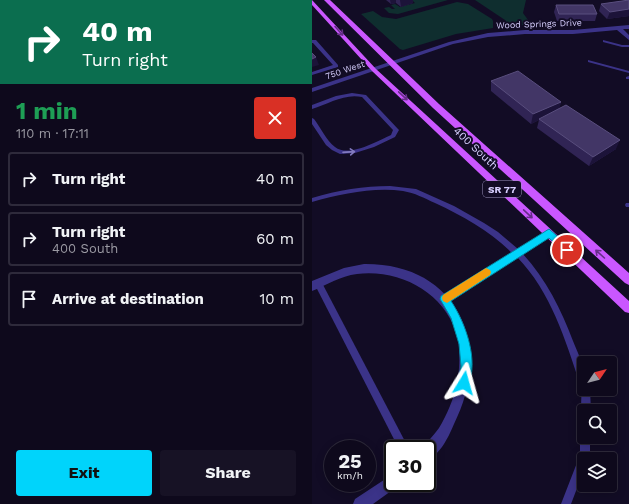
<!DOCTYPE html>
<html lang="en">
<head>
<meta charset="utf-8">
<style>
  :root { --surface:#0e091c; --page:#171225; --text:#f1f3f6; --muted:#9b9aa3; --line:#2e2a3b; --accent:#00d4fb }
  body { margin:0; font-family:"Work Sans",sans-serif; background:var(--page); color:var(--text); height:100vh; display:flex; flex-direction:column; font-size:15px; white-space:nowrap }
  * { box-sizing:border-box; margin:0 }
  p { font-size:13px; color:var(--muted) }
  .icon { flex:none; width:22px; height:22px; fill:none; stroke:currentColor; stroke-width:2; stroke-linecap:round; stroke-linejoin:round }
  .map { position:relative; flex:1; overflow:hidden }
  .drawer { display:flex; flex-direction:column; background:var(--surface); width:312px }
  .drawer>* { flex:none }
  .guide { background:#0b6e4f; color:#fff; overflow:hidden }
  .needle { width:26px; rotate:55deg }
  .fabs { position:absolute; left:265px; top:356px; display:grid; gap:8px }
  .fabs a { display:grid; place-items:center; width:40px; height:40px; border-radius:4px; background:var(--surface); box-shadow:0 2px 10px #0003,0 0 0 1px var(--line); font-size:20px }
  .speed { position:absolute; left:12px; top:440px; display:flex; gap:8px; font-size:20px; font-weight:700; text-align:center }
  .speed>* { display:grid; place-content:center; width:52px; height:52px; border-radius:50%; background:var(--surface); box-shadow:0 2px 10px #0003,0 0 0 1px var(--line); line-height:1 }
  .speed small { font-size:10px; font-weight:400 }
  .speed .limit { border:2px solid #111; border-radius:6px; background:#fff; color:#111 }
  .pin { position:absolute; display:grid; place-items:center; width:34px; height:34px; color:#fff; margin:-17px; border:2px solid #fff; border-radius:50%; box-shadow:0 1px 4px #0007 }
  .me { position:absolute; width:44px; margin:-22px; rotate:8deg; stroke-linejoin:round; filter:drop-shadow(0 0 3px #0008) }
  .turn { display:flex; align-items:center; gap:14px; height:84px; padding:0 16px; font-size:18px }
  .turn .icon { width:52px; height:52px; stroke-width:2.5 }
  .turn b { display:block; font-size:28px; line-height:34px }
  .round { display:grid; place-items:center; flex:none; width:42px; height:42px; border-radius:4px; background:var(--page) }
  .summary { display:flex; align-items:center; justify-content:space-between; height:68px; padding:0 16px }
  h1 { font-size:24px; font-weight:700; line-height:30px; color:#1e9e55 }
  .action { display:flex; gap:8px; margin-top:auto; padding:8px 16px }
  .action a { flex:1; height:46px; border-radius:4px; background:var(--accent); color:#111; font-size:16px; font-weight:700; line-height:46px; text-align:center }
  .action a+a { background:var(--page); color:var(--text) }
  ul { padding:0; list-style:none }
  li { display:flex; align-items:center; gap:12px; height:54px; margin:0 8px 6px; padding:0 8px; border:2px solid var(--line); border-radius:4px }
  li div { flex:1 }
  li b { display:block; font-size:15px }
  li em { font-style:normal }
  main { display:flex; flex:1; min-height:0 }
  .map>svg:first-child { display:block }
  .green { fill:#0f2e2f }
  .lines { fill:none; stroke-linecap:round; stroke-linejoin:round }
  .lane { fill:#3b3388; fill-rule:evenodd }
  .street { fill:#3b3388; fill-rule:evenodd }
  .primary { fill:#ca57ff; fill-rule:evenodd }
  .wall { fill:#302454 }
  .shaded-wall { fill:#1c1339 }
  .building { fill:#423666; stroke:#594e7e }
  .oneway { stroke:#652e87 }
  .oneway2 { stroke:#827abe }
  .route { fill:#00d4fb; stroke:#008aa3 }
  .slow { fill:#f59e0b }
  .labels { text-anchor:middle; stroke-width:4; stroke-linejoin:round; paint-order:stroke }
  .far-street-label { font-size:9px; fill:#d8d0ff; stroke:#120c25 }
  .shield { fill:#120c25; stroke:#9d95be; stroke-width:1 }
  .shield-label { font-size:10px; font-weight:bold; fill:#d8d0ff }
  .street-label { font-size:11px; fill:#d8d0ff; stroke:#120c25 }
</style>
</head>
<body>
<main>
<section class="drawer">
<div class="guide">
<div class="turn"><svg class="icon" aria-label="right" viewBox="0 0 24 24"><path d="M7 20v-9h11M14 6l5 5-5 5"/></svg><div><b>40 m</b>Turn right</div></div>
</div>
<div class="summary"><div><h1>1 min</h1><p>110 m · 17:11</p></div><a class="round" style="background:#d93025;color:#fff"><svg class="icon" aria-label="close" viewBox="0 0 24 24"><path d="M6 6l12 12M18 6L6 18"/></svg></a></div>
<ul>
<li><svg class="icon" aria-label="right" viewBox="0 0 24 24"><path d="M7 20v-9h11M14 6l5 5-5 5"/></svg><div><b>Turn right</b></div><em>40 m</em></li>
<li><svg class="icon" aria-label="right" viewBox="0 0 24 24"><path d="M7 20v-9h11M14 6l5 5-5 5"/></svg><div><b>Turn right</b><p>400 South</p></div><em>60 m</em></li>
<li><svg class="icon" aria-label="arrive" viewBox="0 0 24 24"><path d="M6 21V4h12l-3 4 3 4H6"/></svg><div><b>Arrive at destination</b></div><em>10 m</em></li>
</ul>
<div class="action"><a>Exit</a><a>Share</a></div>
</section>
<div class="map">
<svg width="317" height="504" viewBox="0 0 317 504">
  <rect width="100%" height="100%" fill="#120c25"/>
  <g class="green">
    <path d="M100,0H136L86,14L77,13L72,8L77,7L80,9H83L79,5L83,4L88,7L103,3Z"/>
    <path d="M163,0H214L211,13L216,20L214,25L196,26L193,20Z"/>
    <path d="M145,2L156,4L180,19L181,21V28L144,34L91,50L88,49L49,14L61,11L70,17L84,19Z"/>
  </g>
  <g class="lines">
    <g class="lane">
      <path d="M0,40H4L26,65V67L0,75V72L21,65L1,43H0Z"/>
      <path d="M291,40L310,45H317V47H310L291,42Z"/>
      <path d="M276,60L317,71V73L276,62Z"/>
      <path d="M317,76V79H314V77Z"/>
      <path d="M40,93L54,95L86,129L87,130L83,137L62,147L43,153L28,154L20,150L14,145L0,124V118L2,119C9,128 14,140 23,147C37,158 65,141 79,135L81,130L50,97C33,93 16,104 0,109V105L24,96Z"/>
      <path d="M78,186L104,189L142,206L172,223L186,232L206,249L235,231H239L240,233L239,235L210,253C234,279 249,309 261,341C265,351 270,361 272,370C273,376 272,383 272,389H278L279,411H272V415C266,407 272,392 268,384C253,339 239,292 205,257L136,301L133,302L130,301L129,299L130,297L200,253C178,231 151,216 123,203C112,198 103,193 91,191C61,187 29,194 0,202V198C26,190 52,186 78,186Z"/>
      <path d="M314,203H317V207H314L313,205Z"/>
      <path d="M6,280L9,281L97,449H87L3,285L2,283L3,281Z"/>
      <path d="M272,433V437H278V455L276,459H272V470L259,504H249L268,455V437L270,434Z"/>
    </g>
    <g class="street">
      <path d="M317,25V29H311L317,35V40L305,30L261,34H213L176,37L141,44L0,92V88L137,42L176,33L213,30H261Z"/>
      <path d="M52,264C146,263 182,346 142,424C137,436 128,455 115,460V449H110C115,442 122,435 127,428C135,415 142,398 145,383C148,367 149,347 144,332C130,291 87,269 45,274C28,276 15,285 0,291V281L32,268Z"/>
      <path d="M81,474V483H87L86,486L61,504H41L43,499Z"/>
    </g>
    <g class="primary">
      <path d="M0,0L64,69L317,301V313L313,312L60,71L0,5Z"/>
      <path d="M12,0H18L127,104L317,273V285L313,283L121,108Z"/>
    </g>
  </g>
  <g class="wall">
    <path d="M74,0H101V3L89,7L84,3L79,4Z"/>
    <path d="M317,0V16L295,19L287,11L289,4Z"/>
    <path d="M244,5L285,14L283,21H245L242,12Z"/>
    <path d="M179,81L249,102L247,108L304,149L277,166L225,128L227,120L219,124L179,91Z"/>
  </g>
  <g class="shaded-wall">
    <path d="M78,0H84V3L79,4Z"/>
    <path d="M88,0H101V3L89,7Z"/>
    <path d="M317,9V16L295,19L298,12Z"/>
    <path d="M4,57L7,65L0,67V59Z"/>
    <path d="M249,102L247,111L227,119V120L219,124L221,114Z"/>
    <path d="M308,140L304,149L277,166L281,157Z"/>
  </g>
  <g class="building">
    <path d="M317,0V9L298,12L289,4Z"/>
    <path d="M244,5H281L285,14H247Z"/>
    <path d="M0,53L4,57L0,59Z"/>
    <path d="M206,71L249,102L221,114L179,81Z"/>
    <path d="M254,105L308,140L281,157L227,119Z"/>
  </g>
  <defs><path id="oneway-shaft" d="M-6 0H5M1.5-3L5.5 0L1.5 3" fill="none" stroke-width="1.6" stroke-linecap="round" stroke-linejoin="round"/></defs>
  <g class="oneway">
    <use href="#oneway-shaft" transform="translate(27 31) rotate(48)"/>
    <use href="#oneway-shaft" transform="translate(91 96) rotate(43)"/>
    <use href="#oneway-shaft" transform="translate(216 214) rotate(43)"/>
    <use href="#oneway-shaft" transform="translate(288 254) rotate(-138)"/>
  </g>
  <use class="oneway2" href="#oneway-shaft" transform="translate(37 152) rotate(-4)"/>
  <path class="route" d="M237,229L258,247L260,250L258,252H252L237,238L139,301C154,324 167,360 156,387L152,389L148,387L146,383L149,366L147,344L139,318L128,299L129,296Z"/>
  <path class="slow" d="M174,268L178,270L179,272L178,275L138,301L135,303L131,301L130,298L131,295Z"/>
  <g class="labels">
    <g class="far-street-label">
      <text transform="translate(227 24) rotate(-2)" y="3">Wood Springs Drive</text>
      <text transform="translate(33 70) rotate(-19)" y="3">750 West</text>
    </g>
    <rect class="shield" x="171" y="181" width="38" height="16" rx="3"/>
    <g class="shield-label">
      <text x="190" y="193">SR 77</text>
    </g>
    <g class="street-label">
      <text transform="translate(164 148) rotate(43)" y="4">400 South</text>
    </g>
  </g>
</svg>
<div class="fabs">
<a><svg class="needle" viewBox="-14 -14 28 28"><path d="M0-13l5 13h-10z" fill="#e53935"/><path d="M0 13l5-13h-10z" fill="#9b9aa3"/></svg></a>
<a><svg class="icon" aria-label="search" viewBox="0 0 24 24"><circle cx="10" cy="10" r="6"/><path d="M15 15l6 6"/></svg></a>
<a><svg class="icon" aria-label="layers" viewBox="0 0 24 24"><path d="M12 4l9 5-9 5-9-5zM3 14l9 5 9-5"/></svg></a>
</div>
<div class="speed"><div>25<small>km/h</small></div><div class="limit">30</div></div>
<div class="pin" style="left:255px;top:250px;background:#d93025"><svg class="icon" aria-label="arrive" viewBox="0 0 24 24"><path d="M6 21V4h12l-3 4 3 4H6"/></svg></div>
<svg class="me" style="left:152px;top:383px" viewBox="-20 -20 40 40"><path d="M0-17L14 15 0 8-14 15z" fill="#00d4fb" stroke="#fff" stroke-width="4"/></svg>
</div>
</main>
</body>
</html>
